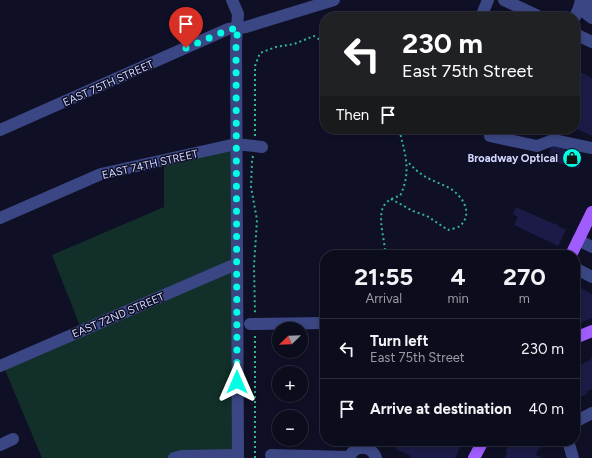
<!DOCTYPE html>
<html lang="en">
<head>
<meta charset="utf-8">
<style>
  :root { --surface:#0b0c1c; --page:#141525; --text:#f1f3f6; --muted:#9a9ba3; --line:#2b2c3b }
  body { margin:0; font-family:Figtree,sans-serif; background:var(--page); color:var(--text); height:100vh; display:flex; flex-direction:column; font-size:15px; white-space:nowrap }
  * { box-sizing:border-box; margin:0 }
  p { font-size:13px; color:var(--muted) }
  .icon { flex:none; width:22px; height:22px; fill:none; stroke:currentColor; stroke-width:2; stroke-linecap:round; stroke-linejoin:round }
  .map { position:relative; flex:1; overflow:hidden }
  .drawer { position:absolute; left:320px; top:250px; width:260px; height:196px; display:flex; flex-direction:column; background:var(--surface); border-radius:16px; box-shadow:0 2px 6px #0003,0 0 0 1px var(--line) }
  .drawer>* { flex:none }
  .guide { position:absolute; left:320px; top:12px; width:260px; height:122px; border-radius:16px; box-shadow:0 2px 6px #0003,0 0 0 1px var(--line); background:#202124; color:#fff; overflow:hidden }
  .needle { width:26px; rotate:247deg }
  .fabs { position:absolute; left:272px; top:322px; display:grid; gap:8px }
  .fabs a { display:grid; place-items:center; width:36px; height:36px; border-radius:50%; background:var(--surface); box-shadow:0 2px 6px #0003,0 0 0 1px var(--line); font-size:20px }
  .pin { position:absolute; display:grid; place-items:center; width:34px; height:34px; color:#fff; margin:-41px -17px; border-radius:50% 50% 50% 0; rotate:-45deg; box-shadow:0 0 4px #0007 }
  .pin .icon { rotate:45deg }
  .me { position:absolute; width:44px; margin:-22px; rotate:0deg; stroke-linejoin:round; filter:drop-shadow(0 0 3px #0008) }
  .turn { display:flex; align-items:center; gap:14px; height:84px; padding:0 16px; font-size:18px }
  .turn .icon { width:52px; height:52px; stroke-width:2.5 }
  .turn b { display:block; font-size:28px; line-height:34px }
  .then { display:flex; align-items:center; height:38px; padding:0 16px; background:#0003; gap:8px; font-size:15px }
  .eta { display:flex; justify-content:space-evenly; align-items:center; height:68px; text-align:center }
  .eta b { font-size:24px; font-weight:700; line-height:28px }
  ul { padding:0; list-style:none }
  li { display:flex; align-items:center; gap:12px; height:60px; padding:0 16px; border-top:1px solid var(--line) }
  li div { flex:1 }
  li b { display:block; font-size:15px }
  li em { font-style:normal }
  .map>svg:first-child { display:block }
  .green { fill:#123029 }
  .building { fill:#1c1b47 }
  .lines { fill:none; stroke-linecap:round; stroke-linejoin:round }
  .path { stroke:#30b794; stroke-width:2; stroke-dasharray:2 3; stroke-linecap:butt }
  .minor { stroke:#3b4784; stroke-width:12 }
  .major { stroke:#a15cfe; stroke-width:12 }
  .route { stroke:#02fde4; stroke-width:7; stroke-dasharray:0 12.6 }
  .labels { text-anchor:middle; stroke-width:3; stroke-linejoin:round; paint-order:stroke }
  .street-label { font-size:11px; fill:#d4d8ff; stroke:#0f1026 }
  .poi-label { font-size:11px; font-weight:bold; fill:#d4d8ff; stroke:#0f1026; text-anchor:end }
</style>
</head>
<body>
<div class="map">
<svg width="592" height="458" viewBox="0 0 592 458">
  <rect width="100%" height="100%" fill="#0f1026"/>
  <path class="green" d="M236,144L238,455L174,458H42L3,365L82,331L52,255L164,207V160Z"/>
  <g class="building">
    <path d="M575,69L592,78V136L575,128Z"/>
    <path d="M552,143L574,149L573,154L575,155V158L581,160L579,168L548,161Z"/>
    <path d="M516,207L554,224V223L558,225V226L566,230L558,246L514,225L518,217L513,214Z"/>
    <path d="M575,286L580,288H581L592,294V318L575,325Z"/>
    <path d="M592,357V389L586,392L587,394L575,399V367L591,360L590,358Z"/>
    <path d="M393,441H463L455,458H410L411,456L396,449Z"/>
    <path d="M510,441H544L541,449L539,448L536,455L542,458H505L507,452L506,451Z"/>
  </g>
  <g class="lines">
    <g class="path">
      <path d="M255,136V66L260,53L276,47L294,44L314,36L325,43"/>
      <path d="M253,156L252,161L251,187L257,220L254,266L255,313"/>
      <path d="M391,199L413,211L427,216L448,230C451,229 457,228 460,226C470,217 467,205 459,196C451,186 436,183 426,177C418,173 413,167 407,161"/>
      <path d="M385,255C386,241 375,214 386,203C390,199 395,197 400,196C412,171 405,154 399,129"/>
      <path d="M255,458V333"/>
    </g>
    <g class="minor">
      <path d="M232,0L238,14L236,43L238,458"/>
      <path d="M504,0L540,17"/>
      <path d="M590,0L592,5"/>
      <path d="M579,8L592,18"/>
      <path d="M481,17L488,0"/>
      <path d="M575,17L579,8L581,0"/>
      <path d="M575,34L592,42"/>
      <path d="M0,130L228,29L246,27L334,0"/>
      <path d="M490,136L537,146L553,140L592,148"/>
      <path d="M0,218L101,174L236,144L262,147"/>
      <path d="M578,240L592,247"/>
      <path d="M575,268L592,277"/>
      <path d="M250,324L325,323"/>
      <path d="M0,366L236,264"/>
      <path d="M575,422L592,413"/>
      <path d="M568,441L573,458"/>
      <path d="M0,445L13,439"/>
      <path d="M271,455L349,457"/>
      <path d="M174,458L182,456L238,455"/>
      <path d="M349,458C354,445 371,444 376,458"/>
    </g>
    <g class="major">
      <path d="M571,255L592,212"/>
      <path d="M575,338L592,331"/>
      <path d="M474,458L483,441"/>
    </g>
  </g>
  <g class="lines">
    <path class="route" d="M186,48L228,30L238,28L236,43L237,382"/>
  </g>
  <defs>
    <g id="shop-disc" transform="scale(1)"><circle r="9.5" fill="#02fde4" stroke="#0f1026"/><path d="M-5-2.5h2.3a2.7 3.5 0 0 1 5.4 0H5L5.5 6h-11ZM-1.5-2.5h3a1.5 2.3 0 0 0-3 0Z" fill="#111"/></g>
  </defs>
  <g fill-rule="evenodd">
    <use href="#shop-disc" x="572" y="158"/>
  </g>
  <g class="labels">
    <g class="street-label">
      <text transform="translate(108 83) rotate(-24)" y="4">EAST 75TH STREET</text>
      <text transform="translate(150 164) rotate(-13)" y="4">EAST 74TH STREET</text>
      <text transform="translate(118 315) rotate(-23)" y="4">EAST 72ND STREET</text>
    </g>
    <g class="poi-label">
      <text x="558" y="162">Broadway Optical</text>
    </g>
  </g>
</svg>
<div class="fabs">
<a><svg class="needle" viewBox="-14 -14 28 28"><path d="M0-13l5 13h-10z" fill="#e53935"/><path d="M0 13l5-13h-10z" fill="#9a9ba3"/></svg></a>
<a>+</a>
<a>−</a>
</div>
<div class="pin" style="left:186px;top:48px;background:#d93025"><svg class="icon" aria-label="arrive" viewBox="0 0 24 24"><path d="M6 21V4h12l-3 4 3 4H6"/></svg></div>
<svg class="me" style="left:237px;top:382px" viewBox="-20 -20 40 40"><path d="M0-17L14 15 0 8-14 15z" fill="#02fde4" stroke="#fff" stroke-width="4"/></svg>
<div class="guide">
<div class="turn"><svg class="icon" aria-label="left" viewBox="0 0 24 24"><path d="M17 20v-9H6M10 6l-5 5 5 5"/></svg><div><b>230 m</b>East 75th Street</div></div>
<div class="then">Then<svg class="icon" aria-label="arrive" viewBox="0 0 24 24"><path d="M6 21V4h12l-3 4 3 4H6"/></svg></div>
</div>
<section class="drawer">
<div class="eta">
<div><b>21:55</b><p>Arrival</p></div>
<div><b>4</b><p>min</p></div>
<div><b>270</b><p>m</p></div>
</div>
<ul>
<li><svg class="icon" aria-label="left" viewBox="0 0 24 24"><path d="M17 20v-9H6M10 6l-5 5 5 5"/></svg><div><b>Turn left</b><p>East 75th Street</p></div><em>230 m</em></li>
<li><svg class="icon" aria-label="arrive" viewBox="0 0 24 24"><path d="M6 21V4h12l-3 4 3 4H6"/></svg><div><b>Arrive at destination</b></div><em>40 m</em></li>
</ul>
</section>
</div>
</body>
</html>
